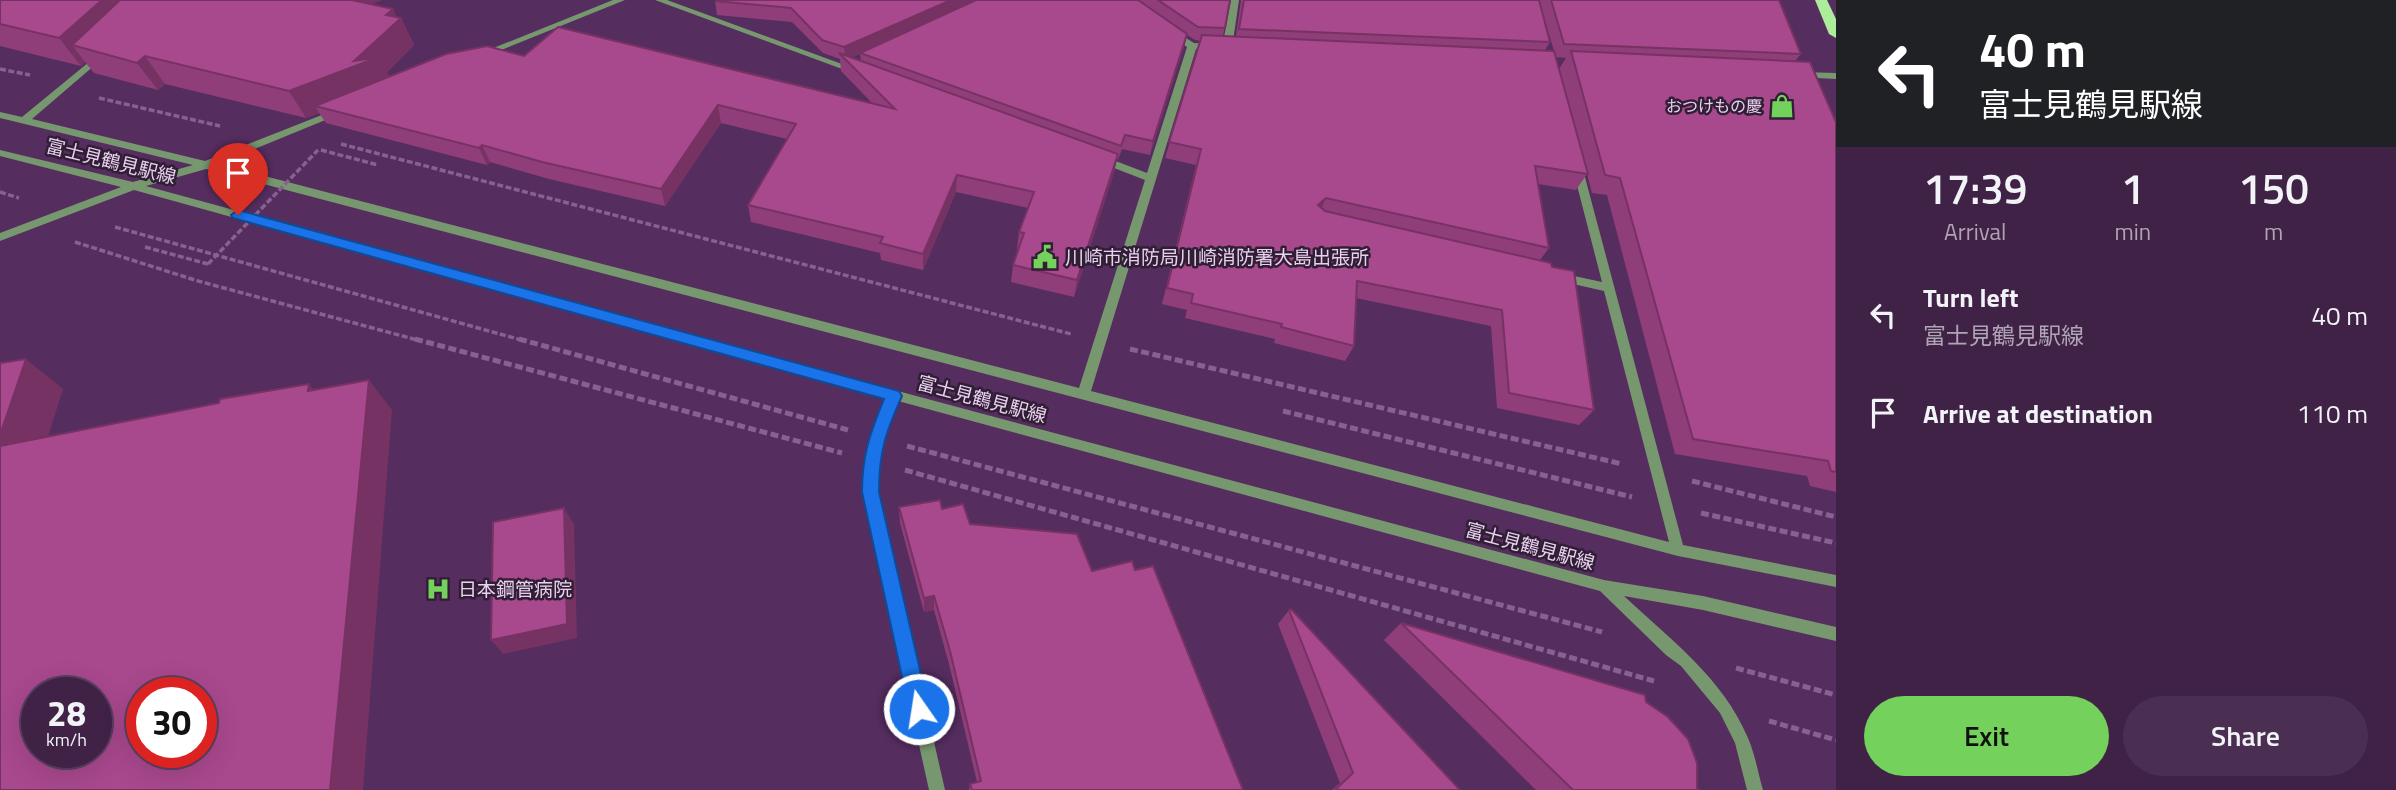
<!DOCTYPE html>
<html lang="en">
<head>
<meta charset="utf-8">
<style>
  :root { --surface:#402247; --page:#4b2f52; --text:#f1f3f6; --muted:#aea4b4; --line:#593f60; --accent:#74d25c }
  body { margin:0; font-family:"Titillium Web","Noto Sans JP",sans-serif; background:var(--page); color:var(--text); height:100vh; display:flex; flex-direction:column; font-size:26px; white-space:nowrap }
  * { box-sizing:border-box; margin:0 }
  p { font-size:23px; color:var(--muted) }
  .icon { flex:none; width:38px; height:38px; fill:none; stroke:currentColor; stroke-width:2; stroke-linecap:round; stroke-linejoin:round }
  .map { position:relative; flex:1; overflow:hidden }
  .details { display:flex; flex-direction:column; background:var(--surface); width:560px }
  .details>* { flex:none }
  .guide { background:#202124; color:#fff; overflow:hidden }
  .speed { position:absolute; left:21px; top:677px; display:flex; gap:14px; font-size:35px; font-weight:700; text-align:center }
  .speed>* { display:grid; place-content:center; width:91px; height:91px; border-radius:50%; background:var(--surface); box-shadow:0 7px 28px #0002,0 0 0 2px var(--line); line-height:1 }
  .speed small { font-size:18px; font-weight:400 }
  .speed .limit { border:10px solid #d22; background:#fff; color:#111 }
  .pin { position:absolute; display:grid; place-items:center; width:60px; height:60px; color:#fff; margin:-72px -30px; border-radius:50% 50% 50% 0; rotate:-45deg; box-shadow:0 0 7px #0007 }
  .pin .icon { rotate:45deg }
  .me { position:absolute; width:77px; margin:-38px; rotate:347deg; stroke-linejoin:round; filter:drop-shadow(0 0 5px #0008) }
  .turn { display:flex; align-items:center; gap:24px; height:147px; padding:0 28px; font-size:32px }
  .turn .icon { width:91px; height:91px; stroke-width:2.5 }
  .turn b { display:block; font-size:49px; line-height:60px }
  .eta { display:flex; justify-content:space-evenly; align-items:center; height:119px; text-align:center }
  .eta b { font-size:42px; font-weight:600; line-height:49px }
  .cta { display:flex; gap:14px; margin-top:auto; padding:14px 28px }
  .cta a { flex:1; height:80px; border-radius:42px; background:var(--accent); color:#111; font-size:28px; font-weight:600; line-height:80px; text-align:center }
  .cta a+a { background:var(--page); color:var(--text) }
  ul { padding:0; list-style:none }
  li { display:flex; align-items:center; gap:21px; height:98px; padding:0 28px }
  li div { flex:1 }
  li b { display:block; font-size:26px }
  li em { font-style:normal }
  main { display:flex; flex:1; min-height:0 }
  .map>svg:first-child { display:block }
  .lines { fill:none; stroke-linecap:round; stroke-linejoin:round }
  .path-far1 { stroke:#86638f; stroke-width:3.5; stroke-dasharray:6 2.5; stroke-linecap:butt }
  .path { stroke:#86638f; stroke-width:5; stroke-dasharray:8 3.5; stroke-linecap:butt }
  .minor { fill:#77976f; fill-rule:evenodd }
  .major { fill:#abed9b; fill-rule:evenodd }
  .path-bridge { stroke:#86638f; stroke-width:3.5; stroke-dasharray:6 2.5; stroke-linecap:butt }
  .wall { fill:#903e79; fill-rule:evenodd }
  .shaded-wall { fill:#763263 }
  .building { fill:#a8488d; stroke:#763263; stroke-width:2; fill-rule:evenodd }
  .route { fill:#1a73e8; stroke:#114b97; stroke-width:2 }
  .labels { text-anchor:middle; stroke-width:5; stroke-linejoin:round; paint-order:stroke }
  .far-poi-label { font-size:16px; fill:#e8d0ee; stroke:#301e35; text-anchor:end }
  .street-label { font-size:19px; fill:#e8d0ee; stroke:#301e35 }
  .poi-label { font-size:19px; fill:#e8d0ee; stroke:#301e35; text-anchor:start }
</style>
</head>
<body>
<main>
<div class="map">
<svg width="1836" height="790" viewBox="0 0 1836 790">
  <rect width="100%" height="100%" fill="#552d5f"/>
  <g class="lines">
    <g class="path-far1">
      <path d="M0,69L30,75"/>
      <path d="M99,98L220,126"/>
      <path d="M341,144L1071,334"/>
      <path d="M321,150L378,165"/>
      <path d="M0,192L19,198"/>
      <path d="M115,227L525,341"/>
      <path d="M75,242L198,281L421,341"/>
      <path d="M145,247L208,264"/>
    </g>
    <g class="path">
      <path d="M415,339L842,453"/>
      <path d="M519,339L848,430"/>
      <path d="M1130,349L1622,464"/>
      <path d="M1283,411L1632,497"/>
      <path d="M907,446L1602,632"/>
      <path d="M905,470L1654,681"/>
      <path d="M1692,481L1836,517"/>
      <path d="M1701,513L1836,543"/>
      <path d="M1736,668L1836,695"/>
      <path d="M1769,721L1836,740"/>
    </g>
    <g class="minor">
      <path d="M613,0H625L484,57H478L476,55Z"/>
      <path d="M655,0H667L861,71L856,74L853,73Z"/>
      <path d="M1231,0H1239L1232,48L1227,51L1222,48Z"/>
      <path d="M1173,30L1194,43L1213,44L1218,47L1213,50L1196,49L1091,391L1669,542L1604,291L1560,281L1554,277L1560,273L1602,282L1572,166L1577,162L1582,166L1683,545L1836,575V587L1678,556L206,169L146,186L894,390L1604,580L1703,596L1836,627V641L1703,610L1624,596C1670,639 1723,678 1748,738C1755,754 1758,773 1763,790H1747L1735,743L1720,713L1681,666L1666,655L1600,591L898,401C885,431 878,459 877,492L945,790H929L863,492C865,458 873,429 887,398L134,190L0,241V233L121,187L0,156V150L133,182L193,165L0,118V112L22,117L100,53L105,56L103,58L32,119L205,161L337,109L340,110V114L218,164L1079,388L1145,180L1096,161L1095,159L1100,155L1147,173L1187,47L1170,35V31Z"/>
      <path d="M1801,72L1836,73V79L1798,77V73Z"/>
    </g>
    <path class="major" d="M1815,0H1827L1836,19V38L1829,34Z"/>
    <path class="path-bridge" d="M208,264L318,150"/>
  </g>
  <g class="wall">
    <path d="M0,0H382L371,4L393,9L396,17L401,18L414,45L387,72L389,77L524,56L873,104L841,71L840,59L823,53L792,22L717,15L715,1L718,0H1230L1223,36H1236L1241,0H1539L1550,42L1545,50L1554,51L1539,0H1779L1801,54L1795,61L1836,122V492L1810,486L1807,476L1675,454L1607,195L1592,193L1587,174L1576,190L1538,184L1549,248L1540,260L1594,410L1579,425L1497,408L1491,326L1356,298L1354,346L1345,361L1274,343L1275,339L1185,318L1187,310L1162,304L1196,165L1165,158L1201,41L1195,40L1187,35L1150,155L1122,149L1118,160L1117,159L1114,172L1074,297L1011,282L1013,265L1019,249H1017L1019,232L1028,208L956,192L923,270L881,260L880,253L751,222L748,205L787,139L721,123L665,206L549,179L490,162L487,165L326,123L319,113L306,118L165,84L158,90L94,73L85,62L81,66L0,46ZM860,54L861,61L852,58L853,57ZM1556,57L1566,58L1559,69Z"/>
    <path d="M899,507L942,509L970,524L1092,571L1135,570L1243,790H969L970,784L977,782L949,664L934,610L924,612L900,523Z"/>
    <path d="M1289,610L1460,790H1332L1340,783L1278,624Z"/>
    <path d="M1401,623L1646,702L1699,790H1536L1384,640Z"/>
  </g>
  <g class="shaded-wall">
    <path d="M102,0H165L72,45L85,62L81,66L59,38Z"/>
    <path d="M318,0H382L328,19Z"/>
    <path d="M951,0H982L860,53V54L846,61L845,59L844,47Z"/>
    <path d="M393,9L398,20L401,18L414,45L387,72L393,84L315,106L319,113L306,118L289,91L354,61L386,15Z"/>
    <path d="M1187,34L1184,48L1150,155L1153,141Z"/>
    <path d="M145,56L165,84L158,90L137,63Z"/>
    <path d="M718,105L721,123L665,206L661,189Z"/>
    <path d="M482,145L490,162L487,165L479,148Z"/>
    <path d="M1118,154L1114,172L1074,297L1077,280Z"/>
    <path d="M957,175L956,192L923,270V254Z"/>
    <path d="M1326,198L1319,214L1318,205Z"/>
    <path d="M26,359L63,389L36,475L0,449V435Z"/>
    <path d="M369,380L392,410L363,790H330Z"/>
    <path d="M309,384L334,414L308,391Z"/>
    <path d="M564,508L574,524L577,638L503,654L491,640Z"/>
    <path d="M934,596V610L924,612V598Z"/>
  </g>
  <g class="building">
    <path d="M0,0H102L59,38L0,24Z"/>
    <path d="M120,0H352L393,9L386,15L401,18L354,61L379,57L289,91L145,56L137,63L72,45Z"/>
    <path d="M719,0H951L844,47L822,40L791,8L715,1Z"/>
    <path d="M976,0H1138L1187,34L1153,141L1125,135L1121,146L860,53Z"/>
    <path d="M1158,0H1230L1225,28L1198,27Z"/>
    <path d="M1244,0H1539L1550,42L1239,29Z"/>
    <path d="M1551,0H1779L1801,54L1564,44Z"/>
    <path d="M558,27L895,109L839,53L1118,154L1077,280L1013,265L1024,233L1019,232L1034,192L957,175L923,254L880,243L883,237L748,205L796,124L718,105L661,189L542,162L482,145L479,148L315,106L446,54L487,46L524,56Z"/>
    <path d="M1202,35L1554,51L1588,174L1535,166L1549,248L1326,198L1318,205L1325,211L1551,263L1552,267L1574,271L1594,410L1509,393L1502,310L1357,281L1354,346L1281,327L1282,324L1191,303L1193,294L1167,288L1201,149L1169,142Z"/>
    <path d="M1571,51L1810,62L1836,122V472L1831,471L1828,461L1693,439L1620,178L1605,175Z"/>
    <path d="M26,359L0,435V363Z"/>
    <path d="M369,380L330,790H0V446L219,403L220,399L309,384L308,391ZM37,693H96V752H37ZM142,693H201V752H142Z"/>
    <path d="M940,500L942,509L963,504L970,524L1077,534L1092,571L1132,561L1135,570L1153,566L1243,790H972L970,784L981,781L950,651L934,596L924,598L899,507Z"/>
    <path d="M564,508L567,624L491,640L493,522Z"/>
    <path d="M1291,609L1460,790H1335L1353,773L1289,610Z"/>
    <path d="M1401,623L1645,695L1646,702L1668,717L1688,739L1697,763V788L1699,790H1573Z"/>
  </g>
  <path class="route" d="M238,210L899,391L902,396C886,432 879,451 879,492L929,709L926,716L919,718L912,716L909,709L862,492C862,455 870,433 884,399L233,218L231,215Z"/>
  <defs>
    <g id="shop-bare" transform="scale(1.89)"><path d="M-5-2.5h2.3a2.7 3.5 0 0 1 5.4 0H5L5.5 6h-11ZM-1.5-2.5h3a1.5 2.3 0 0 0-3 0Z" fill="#74d25c" stroke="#301e35" stroke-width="2.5" paint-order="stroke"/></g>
    <g id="civic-bare" transform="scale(1.89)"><path d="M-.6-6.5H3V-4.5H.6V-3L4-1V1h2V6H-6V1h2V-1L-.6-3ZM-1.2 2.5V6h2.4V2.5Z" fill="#74d25c" stroke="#301e35" stroke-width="2.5" paint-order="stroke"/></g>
    <g id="hospital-bare" transform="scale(1.89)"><path d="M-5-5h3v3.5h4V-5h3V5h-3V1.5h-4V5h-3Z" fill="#74d25c" stroke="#301e35" stroke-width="2.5" paint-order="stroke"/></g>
  </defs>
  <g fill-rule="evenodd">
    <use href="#shop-bare" x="1782" y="106"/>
    <use href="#civic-bare" x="1045" y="257"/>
    <use href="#hospital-bare" x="438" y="589"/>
  </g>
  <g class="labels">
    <g class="far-poi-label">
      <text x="1762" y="112">おつけもの慶</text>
    </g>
    <g class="street-label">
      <text transform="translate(111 161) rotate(14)" y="7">富士見鶴見駅線</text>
      <text transform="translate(982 399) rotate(15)" y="7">富士見鶴見駅線</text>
      <text transform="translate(1530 546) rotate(15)" y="7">富士見鶴見駅線</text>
    </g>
    <g class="poi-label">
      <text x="1065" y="264">川崎市消防局川崎消防署大島出張所</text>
      <text x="458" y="596">日本鋼管病院</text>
    </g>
  </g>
</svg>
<div class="speed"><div>28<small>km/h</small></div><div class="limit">30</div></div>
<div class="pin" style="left:238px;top:215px;background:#d93025"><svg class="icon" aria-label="arrive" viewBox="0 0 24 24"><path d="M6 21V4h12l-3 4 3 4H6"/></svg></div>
<svg class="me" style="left:919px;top:709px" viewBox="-20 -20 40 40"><circle r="17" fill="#1a73e8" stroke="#fff" stroke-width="3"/><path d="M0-11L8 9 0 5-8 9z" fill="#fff"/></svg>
</div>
<section class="details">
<div class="guide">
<div class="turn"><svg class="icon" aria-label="left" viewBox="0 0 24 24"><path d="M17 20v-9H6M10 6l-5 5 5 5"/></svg><div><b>40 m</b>富士見鶴見駅線</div></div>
</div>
<div class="eta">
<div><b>17:39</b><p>Arrival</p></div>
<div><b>1</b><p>min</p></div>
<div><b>150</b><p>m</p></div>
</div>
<ul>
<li><svg class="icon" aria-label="left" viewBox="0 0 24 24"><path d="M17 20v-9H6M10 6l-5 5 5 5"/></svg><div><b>Turn left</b><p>富士見鶴見駅線</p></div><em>40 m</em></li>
<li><svg class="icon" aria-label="arrive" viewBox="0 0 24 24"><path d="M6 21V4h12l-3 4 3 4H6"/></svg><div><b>Arrive at destination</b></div><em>110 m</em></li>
</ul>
<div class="cta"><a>Exit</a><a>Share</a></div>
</section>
</main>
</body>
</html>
